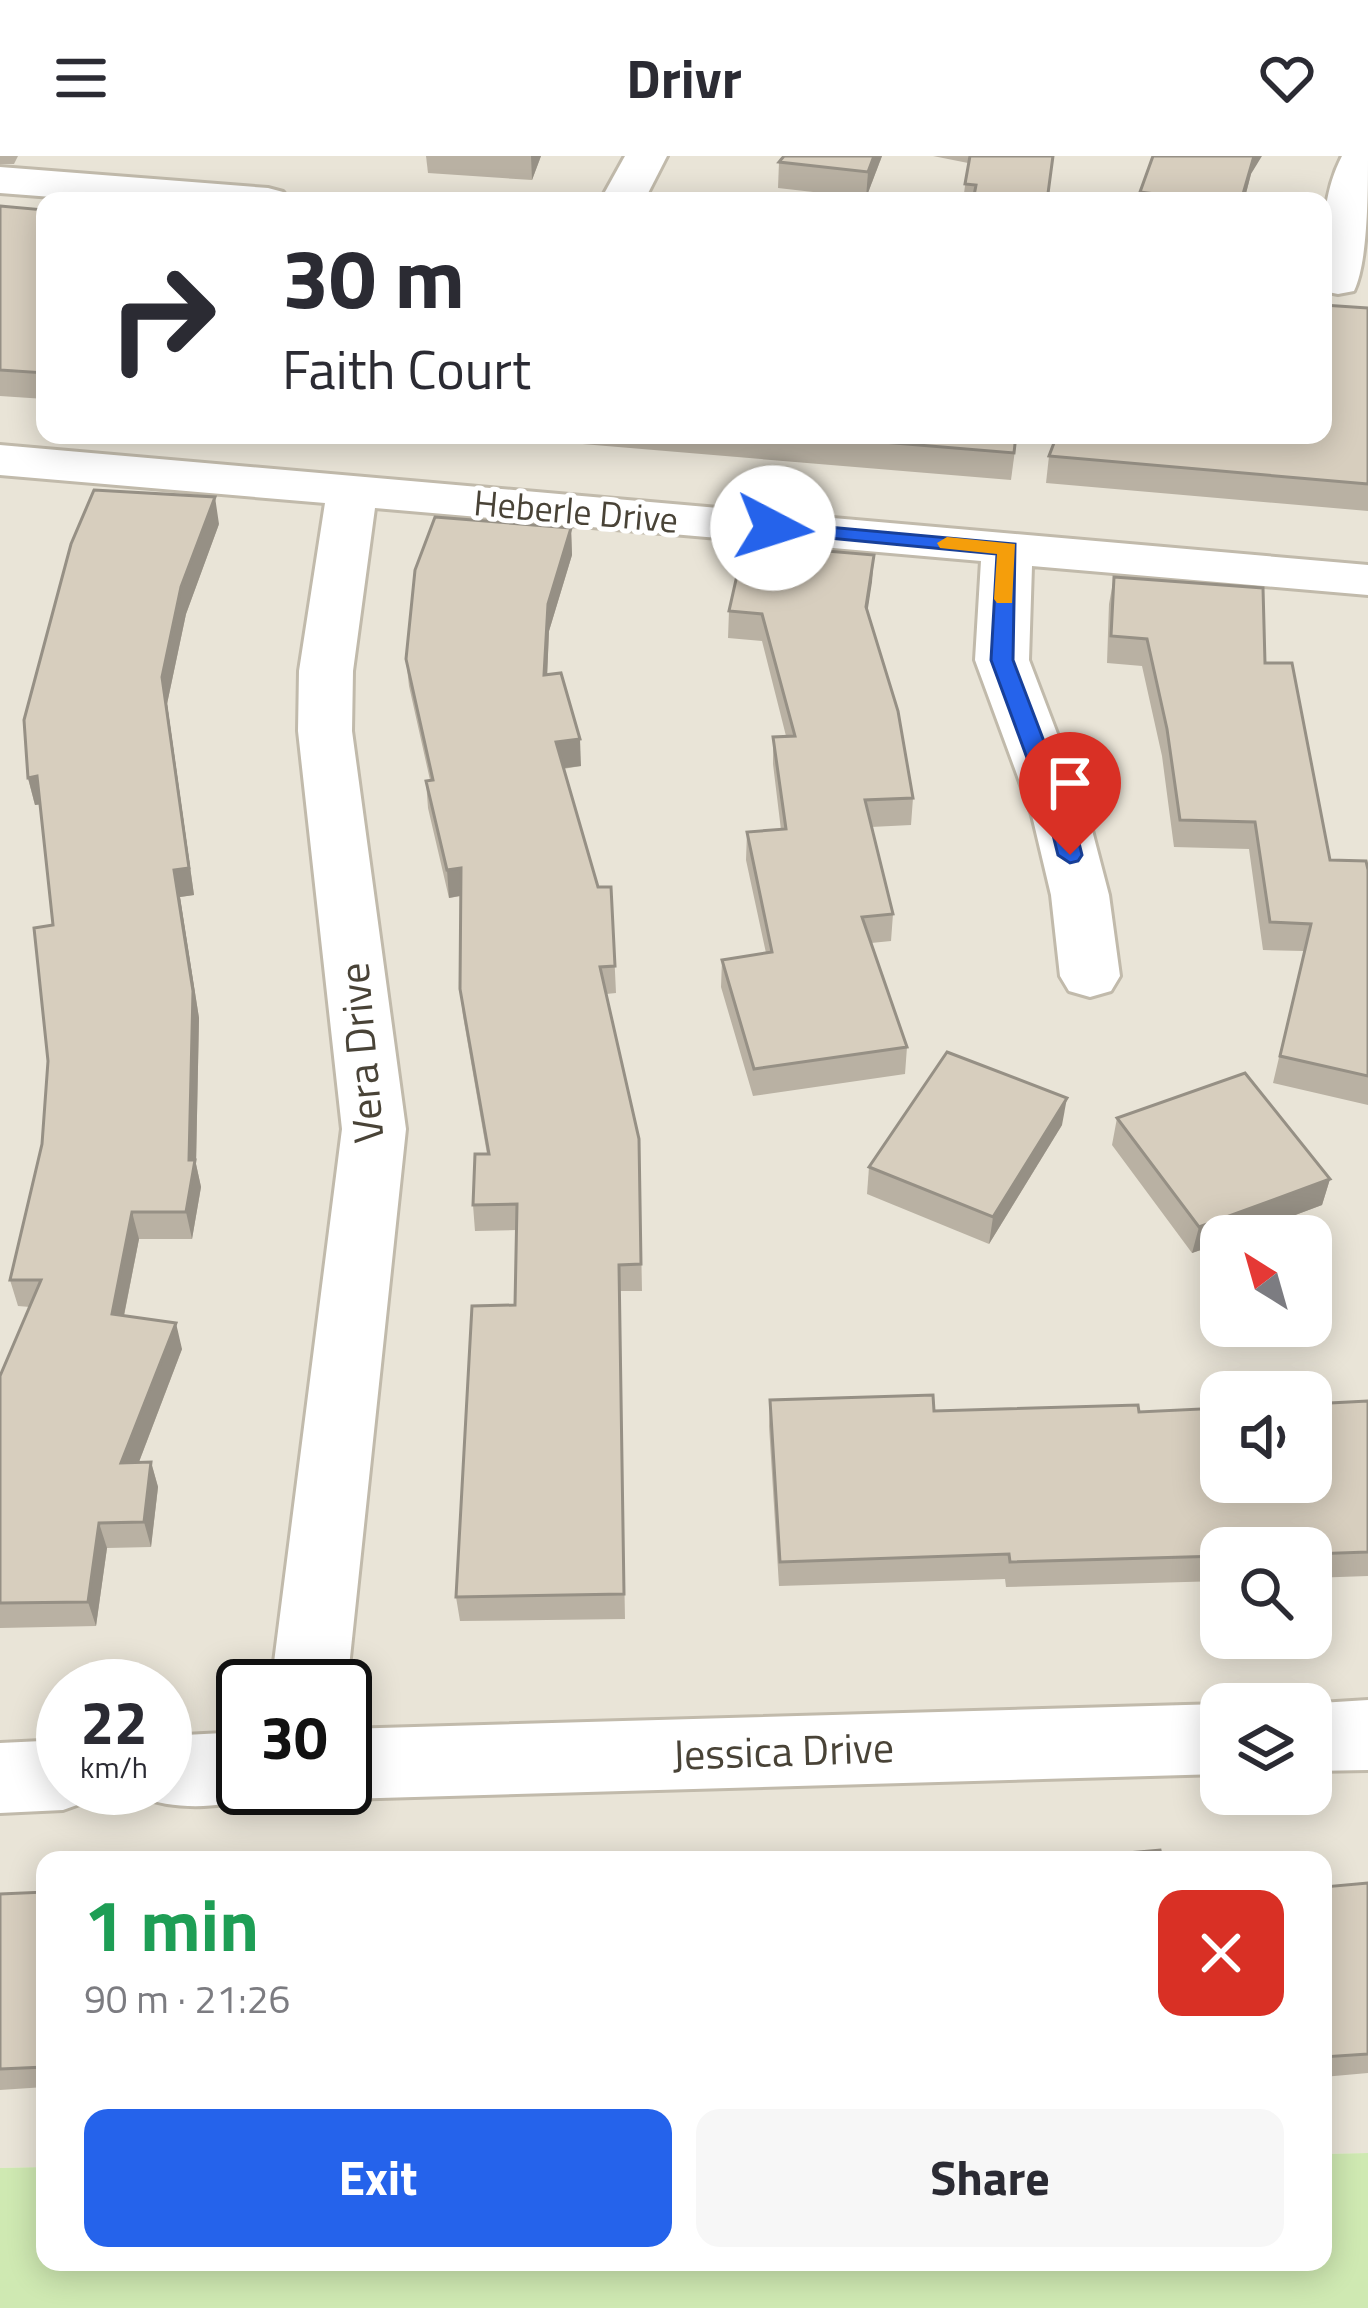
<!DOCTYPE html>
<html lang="en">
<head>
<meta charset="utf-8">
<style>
  :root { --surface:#fff; --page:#f7f7f7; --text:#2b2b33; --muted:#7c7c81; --accent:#2563eb }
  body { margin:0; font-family:"Titillium Web",sans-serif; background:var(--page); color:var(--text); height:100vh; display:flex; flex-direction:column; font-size:45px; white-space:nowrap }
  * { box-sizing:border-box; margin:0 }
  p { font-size:39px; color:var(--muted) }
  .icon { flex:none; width:66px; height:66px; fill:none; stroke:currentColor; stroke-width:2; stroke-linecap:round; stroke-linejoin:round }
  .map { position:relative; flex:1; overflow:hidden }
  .drawer { position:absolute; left:36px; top:1695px; width:1296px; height:420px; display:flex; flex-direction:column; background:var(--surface); border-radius:24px; box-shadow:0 6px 30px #0003 }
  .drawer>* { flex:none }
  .top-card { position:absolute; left:36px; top:36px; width:1296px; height:252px; border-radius:24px; box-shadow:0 6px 30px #0003; background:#fff; color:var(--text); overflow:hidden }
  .needle { width:78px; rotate:323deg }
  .fabs { position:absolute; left:1200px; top:1059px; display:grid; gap:24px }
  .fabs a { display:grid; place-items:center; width:132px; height:132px; border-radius:24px; background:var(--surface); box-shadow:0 6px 30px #0003; font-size:60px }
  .speed { position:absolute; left:36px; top:1503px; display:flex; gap:24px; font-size:60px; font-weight:700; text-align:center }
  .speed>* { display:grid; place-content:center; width:156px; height:156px; border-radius:50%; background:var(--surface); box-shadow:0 6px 30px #0003; line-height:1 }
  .speed small { font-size:30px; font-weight:400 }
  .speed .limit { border:6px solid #111; border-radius:18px; background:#fff; color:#111 }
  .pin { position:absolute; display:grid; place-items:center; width:102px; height:102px; color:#fff; margin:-123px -51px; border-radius:50% 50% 50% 0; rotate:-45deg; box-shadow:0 0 12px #0007 }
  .pin .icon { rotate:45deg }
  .me { position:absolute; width:132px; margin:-66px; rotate:95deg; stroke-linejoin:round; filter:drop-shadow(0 0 9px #0008) }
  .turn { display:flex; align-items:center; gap:42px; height:252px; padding:0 48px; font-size:54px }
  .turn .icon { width:156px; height:156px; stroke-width:2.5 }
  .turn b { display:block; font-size:84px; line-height:102px }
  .round { display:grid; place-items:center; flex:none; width:126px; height:126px; border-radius:24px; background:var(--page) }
  .headline { display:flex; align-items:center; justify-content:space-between; height:204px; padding:0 48px }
  h1 { font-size:72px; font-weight:700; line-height:90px; color:#1e9e55 }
  .primary-button { display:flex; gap:24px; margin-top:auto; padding:24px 48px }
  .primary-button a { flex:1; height:138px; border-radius:24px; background:var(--accent); color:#fff; font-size:48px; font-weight:700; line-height:138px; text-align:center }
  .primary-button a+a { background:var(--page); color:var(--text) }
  header { display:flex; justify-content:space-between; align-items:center; height:156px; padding:0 48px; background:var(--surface); font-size:54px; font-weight:700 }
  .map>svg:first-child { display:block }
  .residential { fill:#e9e4d7; fill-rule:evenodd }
  .green { fill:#cfe9b2 }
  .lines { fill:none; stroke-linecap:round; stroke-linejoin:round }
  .minor-casing { stroke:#c1baab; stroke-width:6 }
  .minor { fill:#fff; fill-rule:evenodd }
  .wall { fill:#b9b1a3 }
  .shaded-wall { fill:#969085 }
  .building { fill:#d7cebe; stroke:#969085; stroke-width:3 }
  .route { fill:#2563eb; stroke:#184099; stroke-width:3 }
  .slow { fill:#f59e0b }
  .labels { text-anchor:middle; stroke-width:10; stroke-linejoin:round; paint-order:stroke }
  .far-street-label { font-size:36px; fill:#494337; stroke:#fff }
  .street-label { font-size:42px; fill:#494337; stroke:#fff }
</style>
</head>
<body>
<header><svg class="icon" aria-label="menu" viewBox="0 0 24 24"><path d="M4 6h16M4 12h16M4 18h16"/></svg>Drivr<svg class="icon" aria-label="heart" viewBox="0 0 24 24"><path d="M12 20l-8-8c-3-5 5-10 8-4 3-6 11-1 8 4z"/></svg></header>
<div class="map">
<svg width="1368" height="2152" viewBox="0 0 1368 2152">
  <rect width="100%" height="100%" fill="#f5f2e9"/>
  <path class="residential" d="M0,0H1368V1997L1323,1998V1704H45V2011L0,2012ZM45,45H1323V279H45ZM1221,1080H1311V1170H1221ZM1221,1236H1311V1326H1221ZM1221,1392H1311V1482H1221ZM63,1530H165V1632H63ZM243,1530H345V1632H243ZM1221,1548H1311V1638H1221Z"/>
  <path class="green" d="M1368,1997V2152H0V2012L45,2011V2106H1323V1998Z"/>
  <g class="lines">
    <g class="minor-casing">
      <g id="minor">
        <path d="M625,0H667L644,45H600Z"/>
        <path d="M1342,0H1368C1368,35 1368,106 1354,135L1338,138L1323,135C1323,88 1320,42 1342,0Z"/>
        <path d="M0,11L268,32L283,36L290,45H104L0,37Z"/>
        <path d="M0,289L1368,409V439L1032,410L1029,504L1088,659L1109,739L1120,820L1111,835L1090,841L1069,835L1060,820L1051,739L1032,659L975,504L981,405L375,352L353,515L352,575L406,973L347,1530L345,1534V1530H271L342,973L298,575L299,515L325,347L0,319Z"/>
        <path d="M1368,1544V1614L1311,1615V1548H1304Z"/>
        <path d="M1221,1548V1618L345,1643L317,1632H345V1573Z"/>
        <path d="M243,1576V1632H272L271,1636C229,1652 179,1656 137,1640L134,1632H165V1580Z"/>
        <path d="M63,1584V1632H96L91,1644L63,1654L0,1657V1587Z"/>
      </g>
    </g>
    <use href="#minor" class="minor"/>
  </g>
  <g class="wall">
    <path d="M0,0H18L14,8H0Z"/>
    <path d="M426,0H541L532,24L428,17Z"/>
    <path d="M784,0H882L866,42L778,32L779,6Z"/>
    <path d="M933,0H1053L1047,45H963L968,7Z"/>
    <path d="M1251,18L1244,45H1139L1140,36Z"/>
    <path d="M0,50L45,54V243L0,240Z"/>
    <path d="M1368,152V355L1046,327L1049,300Z"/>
    <path d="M474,279H1017L1011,324Z"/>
    <path d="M219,368L186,458L167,548L194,739L180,741L199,862L196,1008L201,1031L192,1083H139L124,1160L182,1193L139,1306H151L158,1331L151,1391L107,1392L96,1470L0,1472V1220L30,1151L18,1150L10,1124L42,988L48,905L53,769L40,648L35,649L28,622Z"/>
    <path d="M571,372L572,399L549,475L547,519L581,610L563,613L598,731H611L616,837L606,838L639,983L642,1135H619L625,1463L460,1465L456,1441L515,1149L516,1074L475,1075L473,1049L487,998L463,860L460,833L461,740L449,742L428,652L426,625L430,624L409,530L406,503Z"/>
    <path d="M874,399L867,456L913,642L911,669L871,671L893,758L891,785L871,787L907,891L905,918L753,940L721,831L722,804L766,797L746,704L747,676L781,674L773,608V581L786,580L762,485L728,482L729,455Z"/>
    <path d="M1114,421L1265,507L1330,704L1368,714V949L1273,927L1304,795L1263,794L1249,693L1174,691L1162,600L1142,510L1107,507L1109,448Z"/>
    <path d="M1117,962L1330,1023L1322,1049L1239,1080H1221V1087L1192,1097L1112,989Z"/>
    <path d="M1062,969L989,1088L867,1038L869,1011Z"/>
    <path d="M770,1244L934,1255L1139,1256L1368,1245V1420L1311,1422V1392H1221V1425L1006,1431L1005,1423L779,1430L769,1270Z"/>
    <path d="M1368,1727V1917L1323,1921V1731Z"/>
    <path d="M45,1736V1931L0,1934V1737Z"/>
  </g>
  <g class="shaded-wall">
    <path d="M531,0H541L532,24Z"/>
    <path d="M874,0H882L866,42L868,16Z"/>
    <path d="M1254,0H1262L1251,18L1244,45H1241Z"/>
    <path d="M215,341L219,368L186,458L167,548L194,739L180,741L199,862L196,1008L201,1031L192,1083L186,1056L189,1004L162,521L181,431Z"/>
    <path d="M571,372L572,399L549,475L546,546L544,519L548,448Z"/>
    <path d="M874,399L872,426L864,478L866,451Z"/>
    <path d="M580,583L581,610L557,613L556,586Z"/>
    <path d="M37,620L44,648L35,649L28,622Z"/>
    <path d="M461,712L464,739L449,742L447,714Z"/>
    <path d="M1067,942L1062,969L989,1088L993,1061Z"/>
    <path d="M1330,1023L1322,1049L1239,1080H1221V1087L1192,1097L1199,1071Z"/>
    <path d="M132,1056L139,1083L119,1184L112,1158Z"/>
    <path d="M176,1167L182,1193L129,1332L121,1307Z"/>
    <path d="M151,1306L158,1331L151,1391L144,1366Z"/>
    <path d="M99,1367L107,1392L96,1470L88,1446Z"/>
  </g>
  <g class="building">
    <path d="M784,0H874L868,16L779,6Z"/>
    <path d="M970,0H1053L1047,45H973L976,29L965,28Z"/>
    <path d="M1153,0H1254L1241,45H1208L1140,36Z"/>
    <path d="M0,50L45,54V217L0,214Z"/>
    <path d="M1323,149L1368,152V328L1049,300L1057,279H1323Z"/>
    <path d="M798,279H1016L1014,297Z"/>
    <path d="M94,334L215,341L181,431L162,521L189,712L174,714L193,835L189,1004H195L186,1056H132L112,1158L176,1167L121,1307L151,1306L144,1366L99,1367L88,1446L0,1447V1220L41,1124H10L42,988L48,905L34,772L53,769L37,620L28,622L24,564L71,388Z"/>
    <path d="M435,361L571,372L548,448L544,519L561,517L580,583L556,586L598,731H611L615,810L600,811L639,983L641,1108L619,1109L624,1438L456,1441L472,1150L515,1149L517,1048L473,1049L475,998H489L460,833L461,712L447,714L426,625L433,624L406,503L415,414Z"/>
    <path d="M744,388L874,399L866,451L898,555L913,642L865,644L893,758L862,761L907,891L754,913L722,804L772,796L747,676L786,673L773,581L795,580L762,458L729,455Z"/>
    <path d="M1114,421L1263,432L1265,507H1292L1330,704L1366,705L1368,714V920L1280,900L1311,768L1270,766L1255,666L1180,664L1167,573L1147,483L1111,480Z"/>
    <path d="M947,896L1067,942L993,1061L869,1011Z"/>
    <path d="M1245,917L1330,1023L1199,1071L1117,962Z"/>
    <path d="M933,1239L934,1255L1138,1249L1139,1256L1221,1252V1326H1311V1248L1368,1245V1396L1311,1398V1392H1221V1400L1010,1406L1009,1398L780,1406L770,1244Z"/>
    <path d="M1160,1694L1162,1704H1047Z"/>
    <path d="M1314,1698L1315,1704H1232Z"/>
    <path d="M963,1700L964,1704H864Z"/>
    <path d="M1368,1727V1898L1323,1901V1731Z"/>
    <path d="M45,1736V1911L0,1913V1738Z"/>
  </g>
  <path class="route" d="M773,366L1015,388L1013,504L1072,659L1082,699L1078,705L1070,707L1058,699L1048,659L991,504L997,398L766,376L763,372Z"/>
  <path class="slow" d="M947,381L1015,388L1012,447H997L994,443L997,398L940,392L937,387Z"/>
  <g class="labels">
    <g class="far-street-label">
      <text transform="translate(576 355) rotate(5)" y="13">Heberle Drive</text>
    </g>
    <g class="street-label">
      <text transform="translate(361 897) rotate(-95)" y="15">Vera Drive</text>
      <text transform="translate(783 1595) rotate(-2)" y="15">Jessica Drive</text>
    </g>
  </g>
</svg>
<div class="fabs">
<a><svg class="needle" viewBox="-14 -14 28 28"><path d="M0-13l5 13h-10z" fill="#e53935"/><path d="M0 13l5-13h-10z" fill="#7c7c81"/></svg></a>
<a><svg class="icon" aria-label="sound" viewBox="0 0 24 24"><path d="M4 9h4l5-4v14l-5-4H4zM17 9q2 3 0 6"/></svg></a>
<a><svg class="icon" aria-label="search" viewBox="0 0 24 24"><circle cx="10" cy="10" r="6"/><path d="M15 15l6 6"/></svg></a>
<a><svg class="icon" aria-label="layers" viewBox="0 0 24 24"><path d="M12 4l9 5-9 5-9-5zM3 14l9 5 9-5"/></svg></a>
</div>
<div class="speed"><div>22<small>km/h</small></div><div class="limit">30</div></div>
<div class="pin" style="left:1070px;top:699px;background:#d93025"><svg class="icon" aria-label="arrive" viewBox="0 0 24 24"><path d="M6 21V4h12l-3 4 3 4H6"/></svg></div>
<svg class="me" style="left:773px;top:372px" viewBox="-20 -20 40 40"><circle r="19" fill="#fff"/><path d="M0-13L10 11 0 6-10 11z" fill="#2563eb"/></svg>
<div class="top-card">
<div class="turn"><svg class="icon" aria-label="right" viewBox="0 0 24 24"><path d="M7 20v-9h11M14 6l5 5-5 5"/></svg><div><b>30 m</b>Faith Court</div></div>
</div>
<section class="drawer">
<div class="headline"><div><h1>1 min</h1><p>90 m · 21:26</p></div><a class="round" style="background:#d93025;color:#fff"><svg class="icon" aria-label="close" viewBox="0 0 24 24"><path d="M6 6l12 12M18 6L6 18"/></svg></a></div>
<div class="primary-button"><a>Exit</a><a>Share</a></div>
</section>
</div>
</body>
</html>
